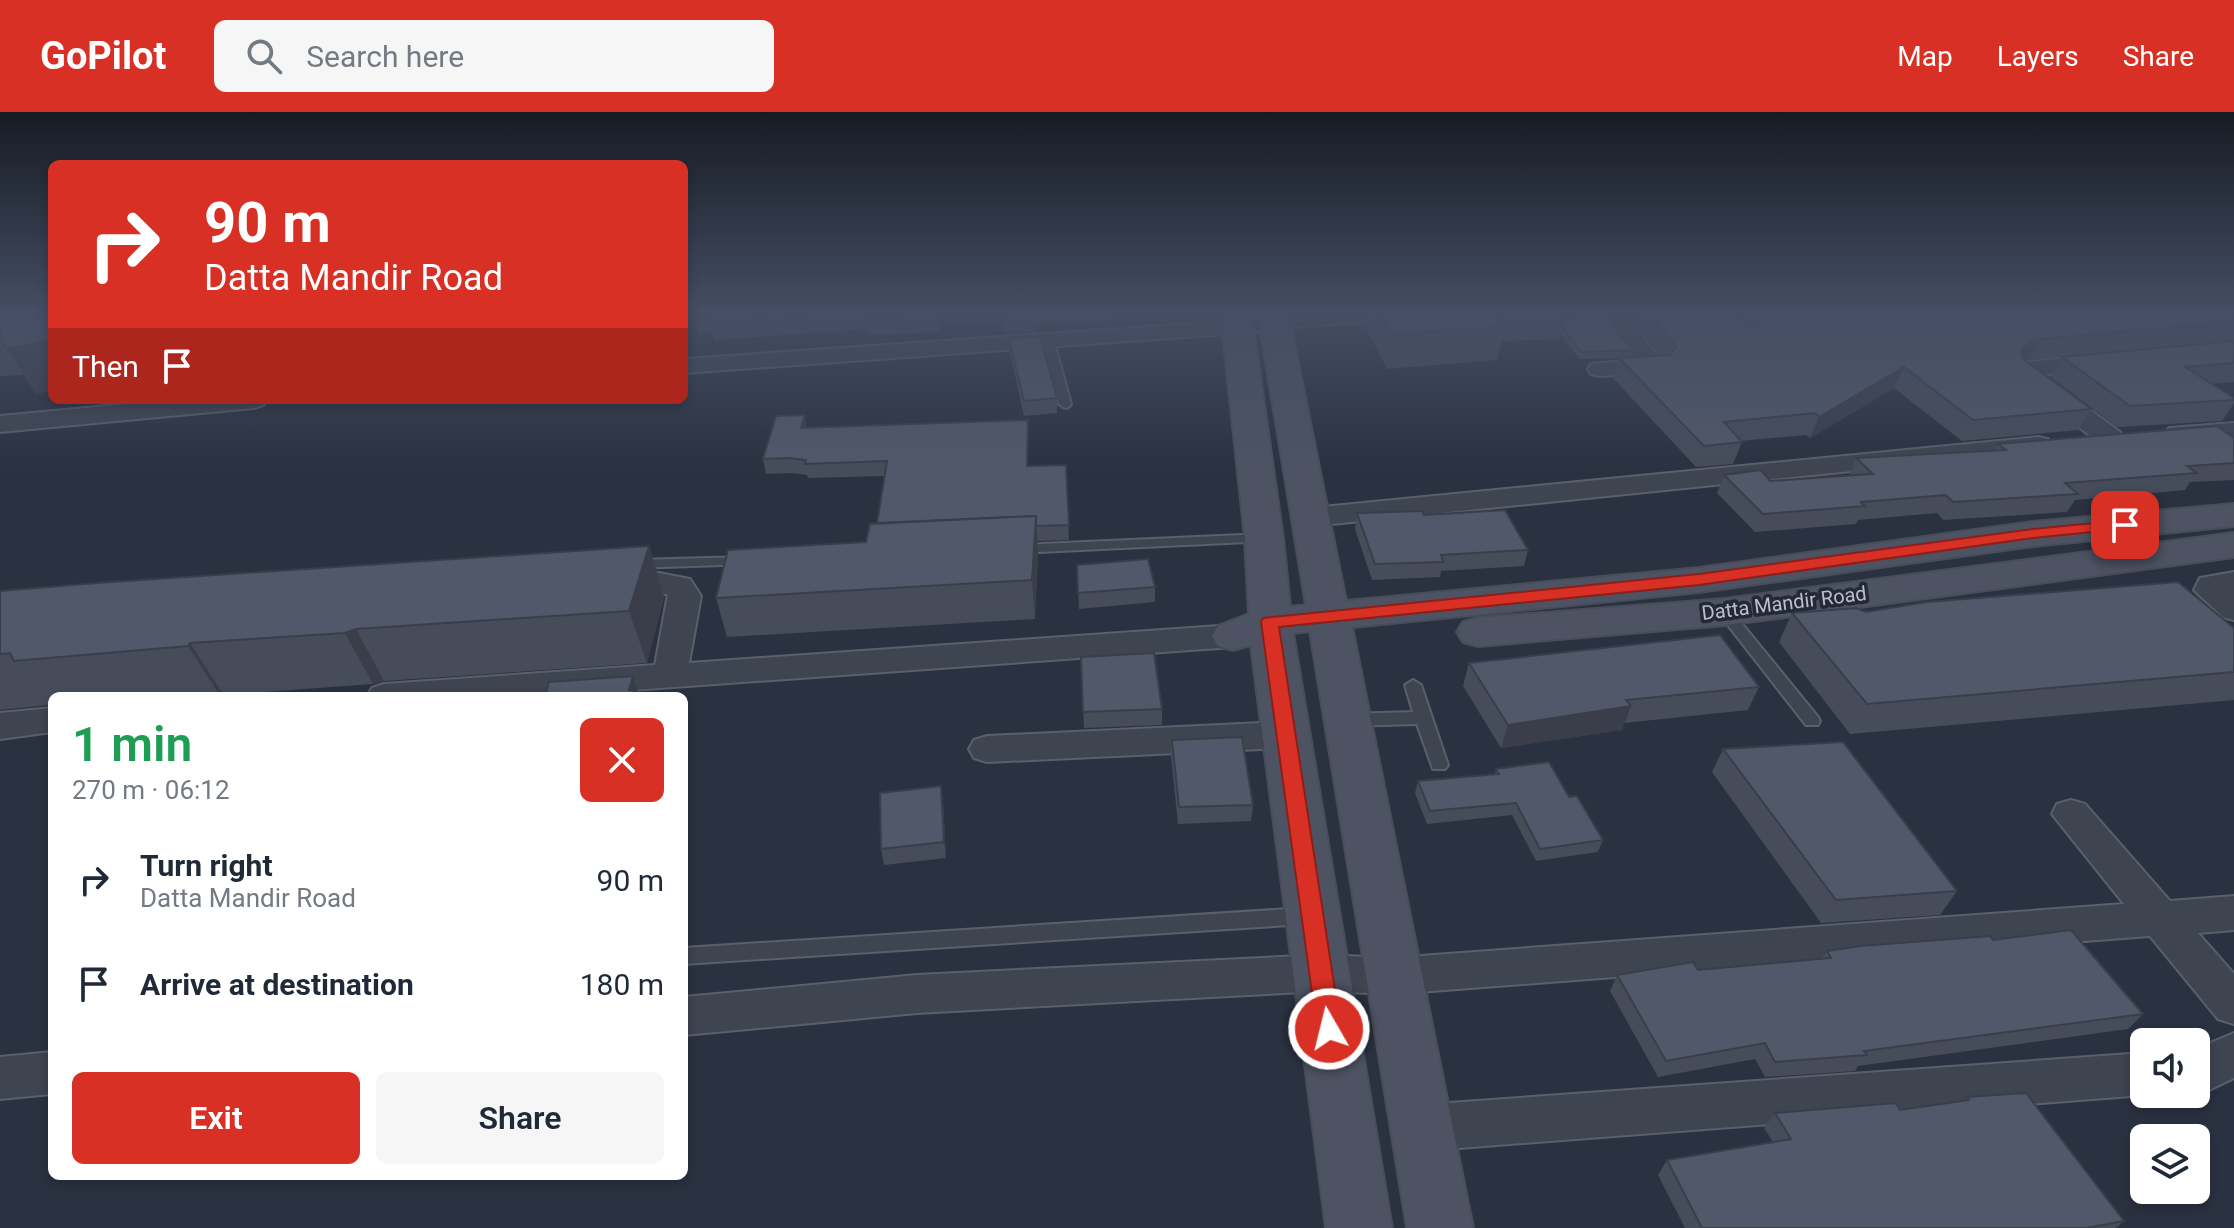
<!DOCTYPE html>
<html lang="en">
<head>
<meta charset="utf-8">
<style>
  :root { --surface:#fff; --page:#f6f6f7; --text:#1f2937; --muted:#747a83; --accent:#d93025 }
  body { margin:0; font-family:Roboto,sans-serif; background:var(--page); color:var(--text); height:100vh; display:flex; flex-direction:column; font-size:30px; white-space:nowrap }
  * { box-sizing:border-box; margin:0 }
  p { font-size:26px; color:var(--muted) }
  .icon { flex:none; width:44px; height:44px; fill:none; stroke:currentColor; stroke-width:2; stroke-linecap:round; stroke-linejoin:round }
  .map { position:relative; flex:1; overflow:hidden }
  .sheet { position:absolute; left:48px; top:580px; width:640px; height:488px; display:flex; flex-direction:column; background:var(--surface); border-radius:12px; box-shadow:0 4px 12px #0003 }
  .sheet>* { flex:none }
  .banner { position:absolute; left:48px; top:48px; width:640px; height:244px; border-radius:12px; box-shadow:0 4px 12px #0003; background:#d93025; color:#fff; overflow:hidden }
  .tools { position:absolute; left:2130px; top:916px; display:grid; gap:16px }
  .tools a { display:grid; place-items:center; width:80px; height:80px; border-radius:12px; background:var(--surface); box-shadow:0 4px 12px #0003; font-size:40px }
  .pin { position:absolute; display:grid; place-items:center; width:68px; height:68px; color:#fff; margin:-34px; border-radius:16px; box-shadow:0 4px 12px #0006 }
  .me { position:absolute; width:88px; margin:-44px; rotate:352deg; stroke-linejoin:round; filter:drop-shadow(0 0 6px #0008) }
  .turn { display:flex; align-items:center; gap:28px; height:168px; padding:0 24px; font-size:36px }
  .turn .icon { width:104px; height:104px; stroke-width:2.5 }
  .turn b { display:block; font-size:56px; line-height:68px }
  .then { display:flex; align-items:center; height:76px; padding:0 24px; background:#0003; gap:16px; font-size:30px }
  .round { display:grid; place-items:center; flex:none; width:84px; height:84px; border-radius:12px; background:var(--page) }
  .head { display:flex; align-items:center; justify-content:space-between; height:136px; padding:0 24px }
  h1 { font-size:48px; font-weight:600; line-height:60px; color:#1e9e55 }
  .button { display:flex; gap:16px; margin-top:auto; padding:16px 24px }
  .button a { flex:1; height:92px; border-radius:12px; background:var(--accent); color:#fff; font-size:32px; font-weight:600; line-height:92px; text-align:center }
  .button a+a { background:var(--page); color:var(--text) }
  ul { padding:0; list-style:none }
  li { display:flex; align-items:center; gap:24px; height:104px; padding:0 24px }
  li div { flex:1 }
  li b { display:block; font-size:30px }
  li em { font-style:normal }
  header { display:flex; align-items:center; gap:48px; box-sizing:border-box; height:112px; padding:0 40px; background:var(--accent); color:#fff }
  header strong { font-size:38px }
  nav { display:flex; gap:44px; margin-inline-start:auto; font-size:28px }
  .search { width:560px; height:72px; background:var(--page); display:flex; align-items:center; gap:20px; box-sizing:border-box; padding:0 28px; border-radius:12px; color:var(--muted); font-size:30px }
  .map>svg:first-child { display:block }
  .lines { fill:none; stroke-linecap:round; stroke-linejoin:round }
  .lane-casing { stroke:#595f6b; stroke-width:4 }
  .street-casing { stroke:#595f6b; stroke-width:4 }
  .secondary-casing { stroke:#484d5a; stroke-width:4 }
  .lane { fill:#3e4450; fill-rule:evenodd }
  .street { fill:#3e4450; fill-rule:evenodd }
  .secondary { fill:#4d5363; fill-rule:evenodd }
  .wall { fill:#464c5a }
  .shaded-wall { fill:#393e4a }
  .building { fill:#515869; stroke:#393e4a; stroke-width:2 }
  .route { fill:#d93025; stroke:#8d1f18; stroke-width:2 }
  .labels { text-anchor:middle; stroke-width:7; stroke-linejoin:round; paint-order:stroke }
  .street-label { font-size:20px; fill:#bbbfca; stroke:#232936 }
</style>
</head>
<body>
<header>
<strong>GoPilot</strong>
<div class="search"><svg class="icon" aria-label="search" viewBox="0 0 24 24"><circle cx="10" cy="10" r="6"/><path d="M15 15l6 6"/></svg>Search here</div>
<nav><a>Map</a><a>Layers</a><a>Share</a></nav>
</header>
<div class="map">
<svg width="2234" height="1116" viewBox="0 0 2234 1116">
  <rect width="100%" height="100%" fill="#2a3140"/>
  <g class="lines">
    <g class="lane-casing">
      <g id="lane">
        <path d="M1386,203L1390,204V208L1276,216L1270,213L1276,210Z"/>
        <path d="M1048,227L1054,230L1071,292L1069,295L1065,296L1059,292L1042,230Z"/>
        <path d="M1264,422L1269,423L1271,426L1269,429L1018,441L1011,437L1018,433Z"/>
        <path d="M747,445L754,449L752,452L634,456L627,452L634,448Z"/>
        <path d="M1725,495L1730,497L1818,605L1820,609L1818,613H1806L1720,503L1717,500L1720,497Z"/>
        <path d="M1413,568L1421,573L1448,653L1445,657H1433L1417,612L1349,614L1341,608L1349,602L1413,600L1405,573Z"/>
        <path d="M1305,796L1312,798L1315,804L1312,810L1305,812L684,852V836Z"/>
      </g>
    </g>
    <g class="street-casing">
      <g id="street">
        <path d="M1600,201H1624L1666,255L1663,260L1600,264L1591,262L1588,257L1591,252L1636,248Z"/>
        <path d="M1276,206L1284,208L1288,213L1284,218L684,261V247Z"/>
        <path d="M2101,242L2110,244L2113,249L2110,254L2043,263L2120,320L2123,326L2120,332H2100L2012,261L2020,252L2029,250Z"/>
        <path d="M171,288H267L263,293L254,296L0,320V304Z"/>
        <path d="M2234,311V327L2178,330L2169,328L2165,322L2169,316Z"/>
        <path d="M2038,325L2048,327L2052,333L2048,339L1312,414L1302,411L1297,405L1302,399L1312,396Z"/>
        <path d="M2234,460V508L2223,505L2194,478L2200,466Z"/>
        <path d="M659,461L690,467L701,484L689,551L1233,513L1245,516L1249,524L1245,532L1233,535L549,584H367L372,576L384,572L655,553L668,482L614,484L603,481L598,474L603,467Z"/>
        <path d="M52,596V620L0,627V601Z"/>
        <path d="M1285,610L1298,614L1303,623L1298,632L1285,636L987,650L974,646L969,637L974,628L987,624Z"/>
        <path d="M2071,688L2085,692L2170,789L2234,784V818L2198,821L2234,862V912L2218,907L2150,824L1393,882L1321,879L917,901L684,923V885L917,863L1321,843L1393,846L2124,792L2052,702L2057,692Z"/>
        <path d="M2234,921V966L2209,978L2196,979V937Z"/>
        <path d="M52,940V982L0,987V945Z"/>
        <path d="M2144,941V982H2147L2144,983L1421,1039L1404,1032L1397,1016L1404,1000L1421,993Z"/>
      </g>
    </g>
    <g class="secondary-casing">
      <g id="secondary">
        <path d="M1221,201H1251L1283,426L1290,495L1306,493L1258,201H1288L1346,489L1699,456L2033,410L2234,392V414L2033,434L1699,480L1352,515L1473,1116H1407L1310,519L1293,521L1392,1116H1326L1251,533L1233,538L1218,534L1212,524L1218,514L1249,502L1245,426Z"/>
        <path d="M2234,421V445L1725,513L1478,534L1463,530L1457,520L1463,510L1478,506L1725,487Z"/>
      </g>
    </g>
    <use href="#lane" class="lane"/>
    <use href="#street" class="street"/>
    <use href="#secondary" class="secondary"/>
  </g>
  <g class="wall">
    <path d="M0,201H52V278L36,282L24,263L0,264Z"/>
    <path d="M694,201H939V220L868,223L867,217L714,228L712,220L698,221Z"/>
    <path d="M1001,201H1113V208L1036,213L1035,209V220L1005,222Z"/>
    <path d="M1359,201H1565L1564,205L1632,238L1630,245L1660,243L1628,201H2234V229L2025,248L2091,297L2078,318L1962,329L1894,276L1810,326L1806,323L1740,329L1742,330L1733,352L1696,355L1613,266L1619,246L1579,247L1560,221L1558,227L1502,229L1497,248L1387,257L1365,214L1367,201Z"/>
    <path d="M1009,227L1057,286V301L1024,304L1010,241Z"/>
    <path d="M2234,229V270L2211,272L2234,286V291L2222,309L2117,315L2051,265L2062,245Z"/>
    <path d="M1028,308V354L1066,353L1069,428L1037,429L1038,442L1035,507L727,525L716,486L866,430L877,411L885,364L808,366L807,363L792,361L766,362L763,347L807,315Z"/>
    <path d="M2234,326V368L2190,370L2185,378L2075,388L2067,400L1943,408L1937,401L1858,408L1856,412L1755,420L1717,381L1724,363L1770,369L1849,363L1856,346L1994,338L1998,332Z"/>
    <path d="M1357,401L1424,403L1528,438L1524,454L1441,459L1440,465L1372,468L1355,417Z"/>
    <path d="M649,434L664,485L647,551L384,569L373,572L224,583L223,584H52V598L49,593L0,598V479Z"/>
    <path d="M1077,453L1155,475V490L1079,497Z"/>
    <path d="M1866,500L2234,516V588L1850,622L1779,530L1792,501Z"/>
    <path d="M1081,545L1162,597V613L1084,616Z"/>
    <path d="M1469,551L1759,575L1748,598L1624,611L1622,618L1501,636L1463,574Z"/>
    <path d="M1172,628L1253,693L1251,709L1178,712L1171,644Z"/>
    <path d="M1723,637L1957,779L1940,803L1821,811L1712,660Z"/>
    <path d="M1496,657L1569,685L1603,728L1598,740L1536,749L1512,703L1427,712L1415,681L1418,669L1495,662Z"/>
    <path d="M941,674L943,691L946,746L884,753L881,737Z"/>
    <path d="M1827,839L2143,902L2128,917L1858,954L1855,959L1765,965L1755,947L1658,965L1610,879L1617,863L1698,858L1822,846Z"/>
    <path d="M1967,985L2124,1109L2116,1116H1685L1658,1063L1667,1048L1773,1030L1764,1016L1775,1001L1900,998L1964,989Z"/>
  </g>
  <g class="shaded-wall">
    <path d="M52,227V278L36,282L7,237Z"/>
    <path d="M2040,227L2029,247L2018,250L2021,239L2029,230Z"/>
    <path d="M1904,255L1894,276L1810,326L1819,305Z"/>
    <path d="M805,303L807,317L801,316Z"/>
    <path d="M1036,404L1038,442L1035,507L1032,468Z"/>
    <path d="M649,434L664,485L647,551L629,499Z"/>
    <path d="M356,517L384,569L373,572L345,521Z"/>
    <path d="M190,531L224,583L223,584H220L188,534Z"/>
    <path d="M633,564L638,581L637,584H631L629,578Z"/>
    <path d="M1631,594L1622,618L1501,636L1508,613Z"/>
    <path d="M941,674L943,691L946,746L944,730Z"/>
  </g>
  <g class="building">
    <path d="M0,201H52V227L7,237L0,226Z"/>
    <path d="M694,201H824L709,209L711,201L693,202Z"/>
    <path d="M866,201H927L865,204Z"/>
    <path d="M1381,201H1492L1505,214L1393,223Z"/>
    <path d="M1649,201H1732L1744,212H1757L1756,204L1753,201H2234V210L2040,227L2029,230L2021,239L2023,247L2091,297L1973,308L1904,255L1819,305L1815,301L1724,310L1742,330L1704,334L1619,246L1670,243L1676,235Z"/>
    <path d="M1605,203L1632,238L1581,240L1562,214L1564,205Z"/>
    <path d="M1040,224L1057,286L1024,289L1009,227Z"/>
    <path d="M2234,229V251L2185,255L2234,286V288L2130,294L2062,245Z"/>
    <path d="M805,303L801,316L1028,308L1027,354L1066,353L1069,413L1036,414V404L877,411L887,349L805,352L806,348L789,346L763,347L776,304Z"/>
    <path d="M2217,314L2234,326V351L2187,354L2197,361L2065,371L2078,382L1953,390L1946,383L1861,390L1865,394L1763,402L1724,363L1761,358L1770,369L1873,362L1856,346L2006,338L1998,332Z"/>
    <path d="M1505,398L1528,438L1441,443L1443,450L1375,452L1357,401L1422,399L1424,403Z"/>
    <path d="M1036,404L1032,468L716,486L728,438L866,430L870,412Z"/>
    <path d="M649,434L629,499L356,517L345,521L190,531L188,534L14,549L10,541L0,542V479L97,471Z"/>
    <path d="M1148,447L1155,475L1078,481L1077,453Z"/>
    <path d="M2178,470L2234,516V560L1867,592L1792,501L1856,496L1866,500L1927,490Z"/>
    <path d="M1720,523L1759,575L1626,588L1631,594L1508,613L1469,551Z"/>
    <path d="M1154,541L1162,597L1083,600L1081,545Z"/>
    <path d="M633,564L629,578H633L631,584H545L549,570Z"/>
    <path d="M1242,625L1253,693L1179,695L1172,628Z"/>
    <path d="M1843,630L1957,779L1836,788L1723,637Z"/>
    <path d="M1549,650L1569,685L1577,684L1603,728L1540,737L1516,691L1430,699L1418,669L1499,662L1496,657Z"/>
    <path d="M941,674L944,730L881,737L880,681Z"/>
    <path d="M2071,818L2143,902L1864,939L1867,943L1775,950L1765,931L1666,949L1617,863L1693,850L1698,858L1831,846L1827,839L1860,834L1990,824L1993,828Z"/>
    <path d="M2026,981L2124,1109L2086,1116H1702L1667,1048L1791,1027L1775,1001L1896,991L1900,998L1969,988L1967,985Z"/>
  </g>
  <linearGradient id="sky" x2="0" y2="1"><stop stop-color="#171b23"/><stop offset="0.56" stop-color="#444e64"/><stop offset="1" stop-color="#444e64" stop-opacity="0"/></linearGradient>
  <rect width="2234" height="357" fill="url(#sky)"/>
  <path class="route" d="M2125,408L2133,413L2131,416L2033,426L1699,473L1279,515L1341,917L1338,925L1329,928L1320,925L1317,917L1261,510L1263,506L1699,462L2033,417Z"/>
  <g class="labels">
    <g class="street-label">
      <text transform="translate(1784 491) rotate(-7)" y="7">Datta Mandir Road</text>
    </g>
  </g>
</svg>
<div class="tools">
<a><svg class="icon" aria-label="sound" viewBox="0 0 24 24"><path d="M4 9h4l5-4v14l-5-4H4zM17 9q2 3 0 6"/></svg></a>
<a><svg class="icon" aria-label="layers" viewBox="0 0 24 24"><path d="M12 4l9 5-9 5-9-5zM3 14l9 5 9-5"/></svg></a>
</div>
<div class="pin" style="left:2125px;top:413px;background:#d93025"><svg class="icon" aria-label="arrive" viewBox="0 0 24 24"><path d="M6 21V4h12l-3 4 3 4H6"/></svg></div>
<svg class="me" style="left:1329px;top:917px" viewBox="-20 -20 40 40"><circle r="17" fill="#d93025" stroke="#fff" stroke-width="3"/><path d="M0-11L8 9 0 5-8 9z" fill="#fff"/></svg>
<div class="banner">
<div class="turn"><svg class="icon" aria-label="right" viewBox="0 0 24 24"><path d="M7 20v-9h11M14 6l5 5-5 5"/></svg><div><b>90 m</b>Datta Mandir Road</div></div>
<div class="then">Then<svg class="icon" aria-label="arrive" viewBox="0 0 24 24"><path d="M6 21V4h12l-3 4 3 4H6"/></svg></div>
</div>
<section class="sheet">
<div class="head"><div><h1>1 min</h1><p>270 m · 06:12</p></div><a class="round" style="background:#d93025;color:#fff"><svg class="icon" aria-label="close" viewBox="0 0 24 24"><path d="M6 6l12 12M18 6L6 18"/></svg></a></div>
<ul>
<li><svg class="icon" aria-label="right" viewBox="0 0 24 24"><path d="M7 20v-9h11M14 6l5 5-5 5"/></svg><div><b>Turn right</b><p>Datta Mandir Road</p></div><em>90 m</em></li>
<li><svg class="icon" aria-label="arrive" viewBox="0 0 24 24"><path d="M6 21V4h12l-3 4 3 4H6"/></svg><div><b>Arrive at destination</b></div><em>180 m</em></li>
</ul>
<div class="button"><a>Exit</a><a>Share</a></div>
</section>
</div>
</body>
</html>
